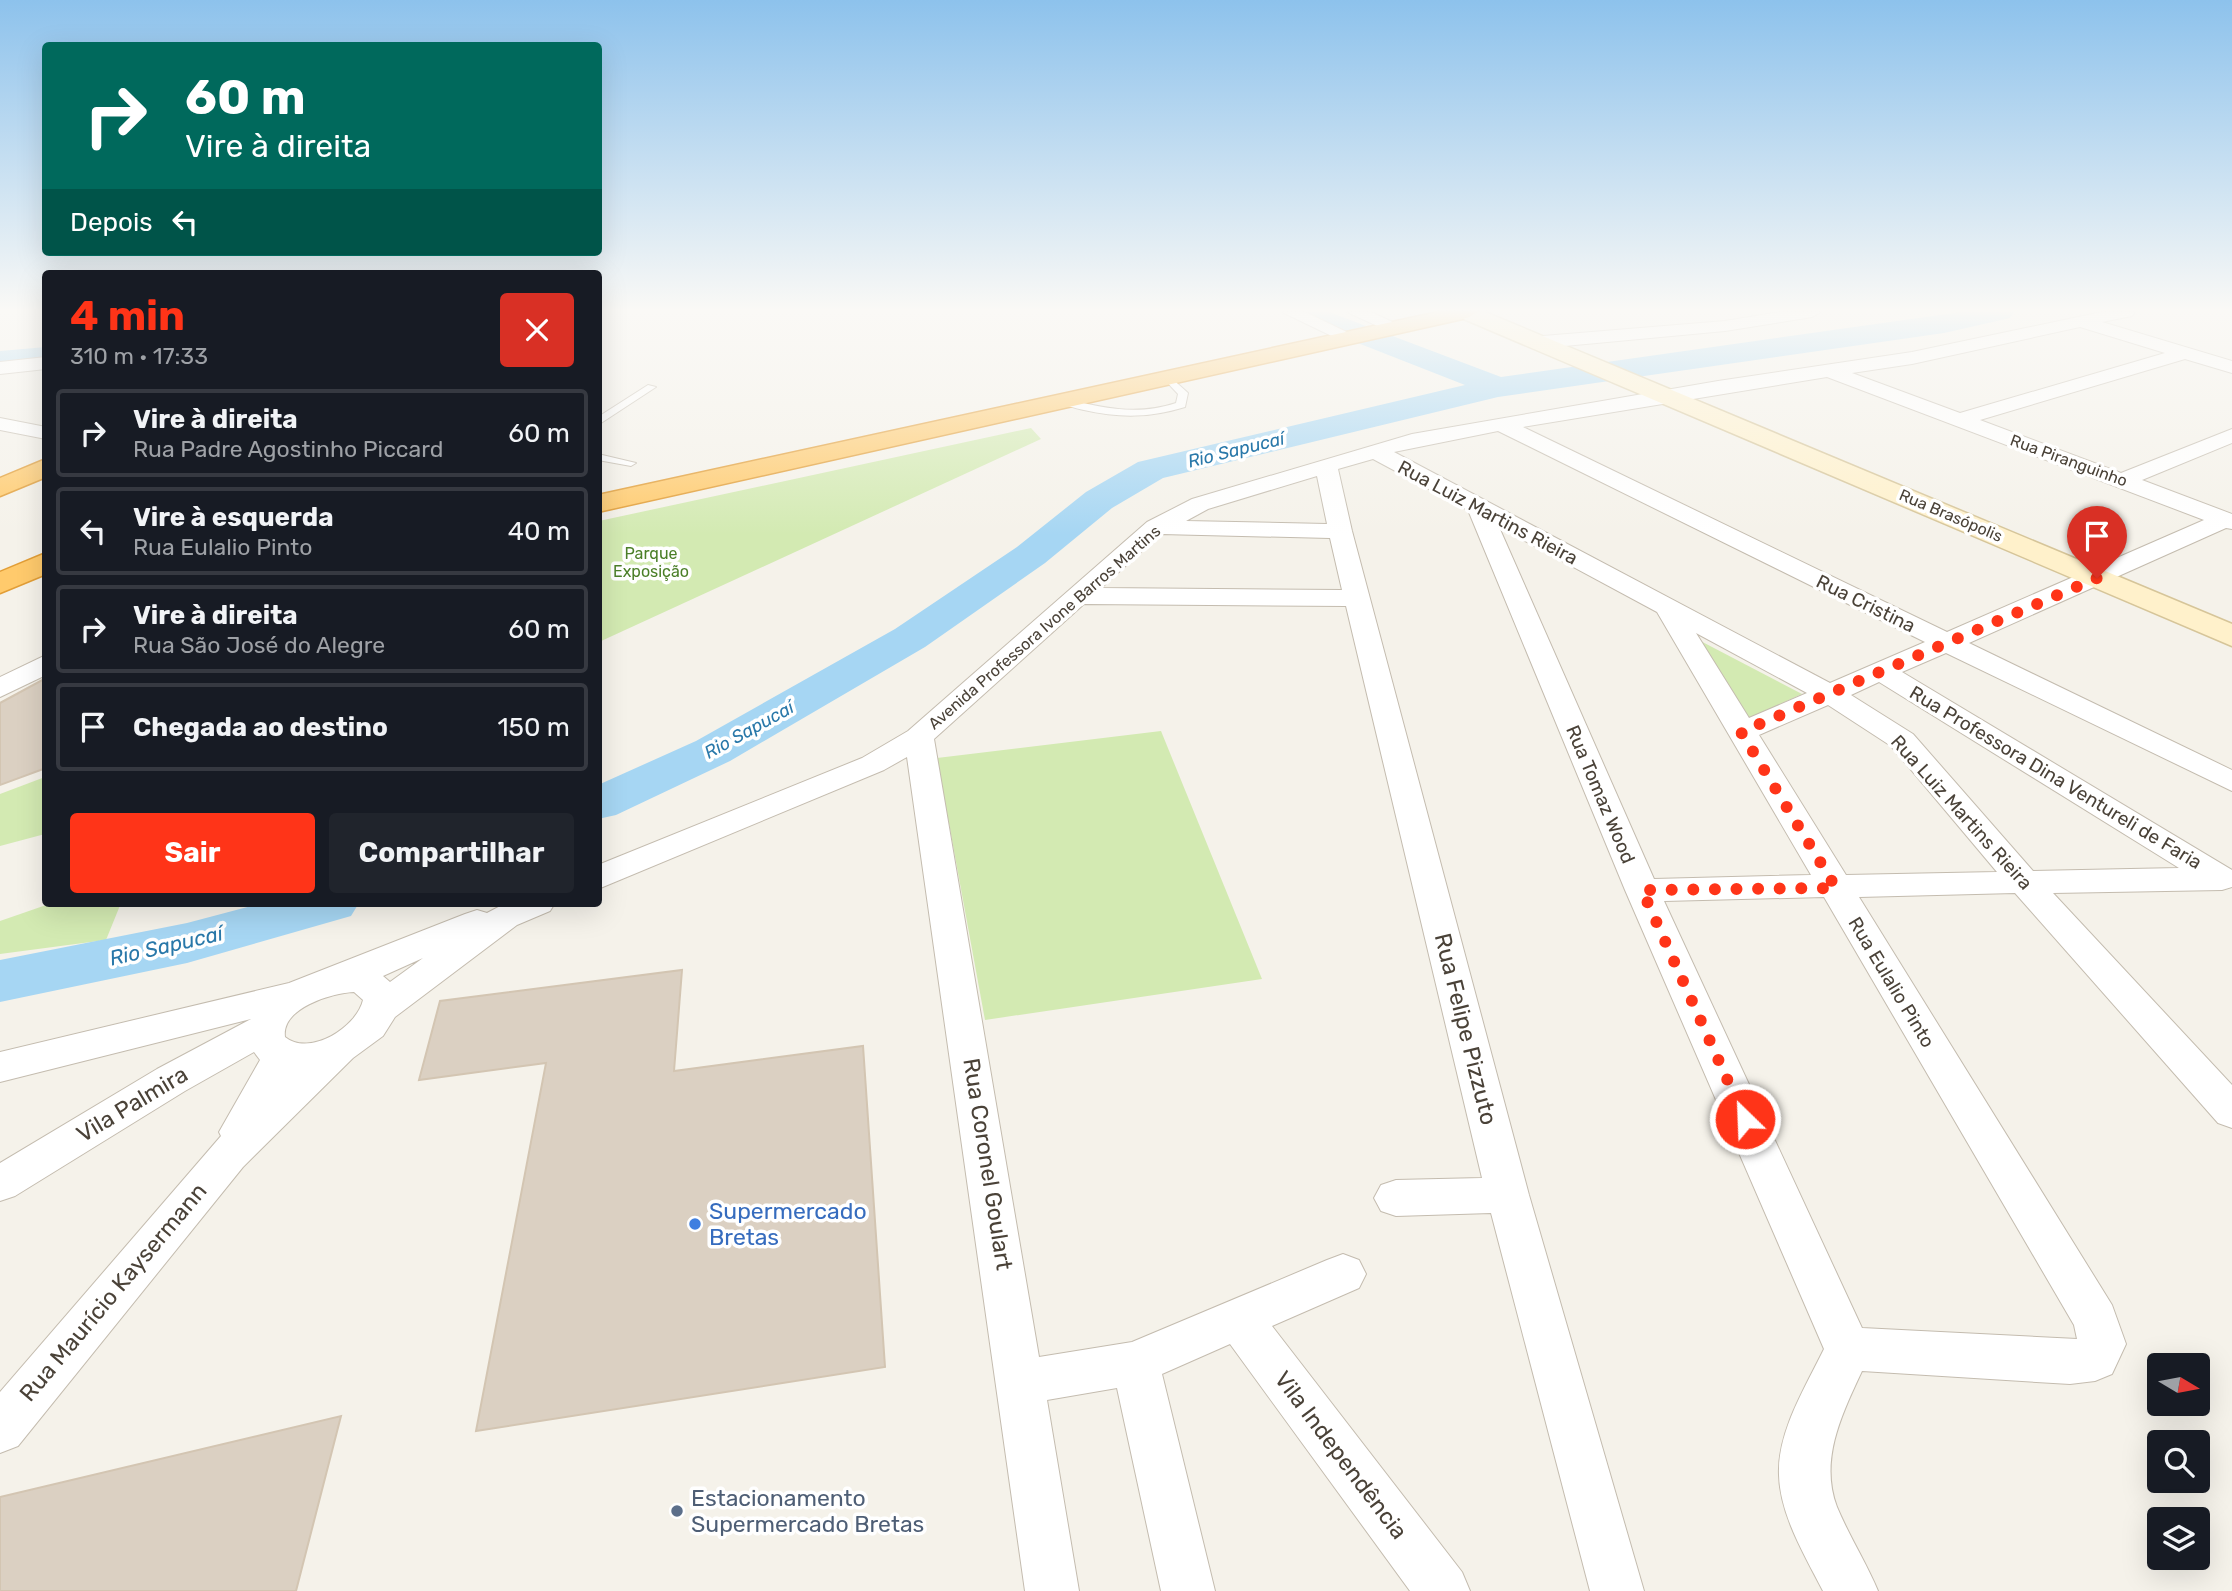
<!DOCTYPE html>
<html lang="pt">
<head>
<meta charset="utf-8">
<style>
  :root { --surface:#171b24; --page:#20242c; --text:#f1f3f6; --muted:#9ea1a6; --line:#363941; --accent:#ff3418 }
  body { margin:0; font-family:Rubik,sans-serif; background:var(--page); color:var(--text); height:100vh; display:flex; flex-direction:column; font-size:26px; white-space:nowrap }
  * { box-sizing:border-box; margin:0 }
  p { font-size:23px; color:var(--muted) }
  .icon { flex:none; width:38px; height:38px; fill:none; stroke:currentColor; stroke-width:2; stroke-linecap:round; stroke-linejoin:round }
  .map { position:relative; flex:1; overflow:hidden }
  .side { position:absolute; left:42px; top:270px; width:560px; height:637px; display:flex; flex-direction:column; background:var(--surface); border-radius:7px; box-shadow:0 7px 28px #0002 }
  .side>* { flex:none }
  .hud { position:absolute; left:42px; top:42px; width:560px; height:214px; border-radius:7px; box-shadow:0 7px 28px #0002; background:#00695c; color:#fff; overflow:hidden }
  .needle { width:46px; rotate:100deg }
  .buttons { position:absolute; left:2147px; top:1353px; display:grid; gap:14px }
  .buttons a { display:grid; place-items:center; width:63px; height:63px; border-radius:7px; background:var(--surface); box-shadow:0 7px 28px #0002; font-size:35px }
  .pin { position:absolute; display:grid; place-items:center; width:60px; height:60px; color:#fff; margin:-72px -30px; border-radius:50% 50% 50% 0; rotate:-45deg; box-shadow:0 0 7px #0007 }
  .pin .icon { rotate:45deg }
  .me { position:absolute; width:77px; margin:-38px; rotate:336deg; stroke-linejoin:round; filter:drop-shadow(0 0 5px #0008) }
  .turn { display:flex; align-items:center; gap:24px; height:147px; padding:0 28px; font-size:32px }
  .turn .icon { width:91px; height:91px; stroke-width:2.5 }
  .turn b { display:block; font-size:49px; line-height:60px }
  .then { display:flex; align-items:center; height:66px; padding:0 28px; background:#0003; gap:14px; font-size:26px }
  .round { display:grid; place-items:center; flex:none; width:74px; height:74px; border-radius:7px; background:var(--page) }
  .summary { display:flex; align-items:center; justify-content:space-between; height:119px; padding:0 28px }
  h1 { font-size:42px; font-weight:700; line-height:52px; color:var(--accent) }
  .button { display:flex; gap:14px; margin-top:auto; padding:14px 28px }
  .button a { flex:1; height:80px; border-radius:7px; background:var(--accent); color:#fff; font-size:28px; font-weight:700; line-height:80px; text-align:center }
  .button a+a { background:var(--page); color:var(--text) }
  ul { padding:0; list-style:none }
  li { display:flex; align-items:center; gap:21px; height:88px; margin:0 14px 10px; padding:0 14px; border:4px solid var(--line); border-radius:7px }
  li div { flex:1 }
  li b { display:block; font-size:26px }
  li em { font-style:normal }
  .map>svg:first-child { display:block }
  .green { fill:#d3eab2 }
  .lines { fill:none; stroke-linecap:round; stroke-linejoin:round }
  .river { fill:#a6d6f3; fill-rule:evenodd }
  .building { fill:#dbd0c2; stroke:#d3c5b2; stroke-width:2 }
  .lane-casing { stroke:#c4bcaf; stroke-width:2 }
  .street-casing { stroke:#c4bcaf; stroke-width:2 }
  .secondary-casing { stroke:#d6c599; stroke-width:3 }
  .highway-casing { stroke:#e29e37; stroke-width:3 }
  .lane { fill:#fff; fill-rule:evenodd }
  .street { fill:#fff; fill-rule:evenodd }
  .secondary { fill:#fff1cb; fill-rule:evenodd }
  .highway { fill:#ffca6c; fill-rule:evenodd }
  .route { stroke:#ff3418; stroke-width:12; stroke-dasharray:0 21.6 }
  .shop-dot { fill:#3f7fe0; stroke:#fff; stroke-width:2.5 }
  .service-dot { fill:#5c6f8a; stroke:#fff; stroke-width:2.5 }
  .labels { text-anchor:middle; stroke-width:7; stroke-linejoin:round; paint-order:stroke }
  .far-street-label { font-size:16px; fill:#4a4238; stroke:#fff }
  .far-park-label { font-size:16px; fill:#4b7f28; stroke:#fff }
  .far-water-label { font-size:18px; font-style:italic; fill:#2978a9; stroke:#fff }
  .street-label { font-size:19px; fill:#4a4238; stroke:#fff }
  .water-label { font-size:21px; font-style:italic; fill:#2978a9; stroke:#fff }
  .near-street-label { font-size:23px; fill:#4a4238; stroke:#fff }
  .near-shop-label { font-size:23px; fill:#366cbe; stroke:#fff; text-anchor:start }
  .near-service-label { font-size:23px; fill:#4e5e75; stroke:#fff; text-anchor:start }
</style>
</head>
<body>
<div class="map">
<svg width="2232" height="1591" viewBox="0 0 2232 1591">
  <rect width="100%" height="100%" fill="#f5f2ea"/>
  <g class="green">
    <path d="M1031,428L1041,439L599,642V521Z"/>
    <path d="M1691,636L1802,694L1743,721Z"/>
    <path d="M1161,731L1262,979L985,1020L937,758Z"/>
    <path d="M45,777V834L0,846V794Z"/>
    <path d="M52,903H121L106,940L0,954V921Z"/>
  </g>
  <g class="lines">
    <g class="river">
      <path d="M1290,312H1329L1501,377L1961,312H2014L2010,318L1944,333L1498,397L1163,478L1112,508L1045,563L925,647L730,761L616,815L598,819V785L696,741L895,629L1017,547L1086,492L1138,462L1465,385L1294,318Z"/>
      <path d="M46,347V365L0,369V351Z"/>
      <path d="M263,903H359L351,916L187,963L0,1002V960L187,923Z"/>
    </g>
  </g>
  <g class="building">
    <path d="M46,678V768L0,785V703Z"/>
    <path d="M682,970L674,1071L863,1046L885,1367L476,1431L546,1063L419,1080L440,1001Z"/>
    <path d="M341,1416L296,1591H0V1497Z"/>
  </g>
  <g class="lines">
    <g class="lane-casing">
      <g id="lane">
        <path d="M1168,375L1188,393L1185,407C1150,418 1119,418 1084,410C1075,408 1065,406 1058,401L1063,398C1102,408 1137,416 1176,403L1178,394L1163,378Z"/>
        <path d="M648,385L656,387L598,425V417Z"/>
        <path d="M598,454L636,463L631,466L598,460Z"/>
      </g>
    </g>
    <g class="street-casing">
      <g id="street">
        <path d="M1282,312H1305L1357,337L1348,342L1342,341Z"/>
        <path d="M1347,312H1371L1401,326L1392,331L1386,330Z"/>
        <path d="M1780,312H1821L1812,317L1725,331L1543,348L1534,342L1543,336L1725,321Z"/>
        <path d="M2102,312H2135L2132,316L2102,322L2232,361V373L2185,359L1980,420L2121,473L2232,429V443L2142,480L2232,514V529L2226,528L1969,643L2232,770V791L1946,653L1902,672L2232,870V887L2222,890L2053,893L2232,1085V1128L2218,1123L2015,893L1859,897L2112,1305L2126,1344L2112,1374L2095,1381L2070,1384L1862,1371C1842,1414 1819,1460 1837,1507C1849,1536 1866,1562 1878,1591H1823C1805,1556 1780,1515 1779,1475C1777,1432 1806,1386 1824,1349L1625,890L1468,510L1373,459L1338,469L1352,531L1529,1195L1644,1591H1590L1491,1213L1396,1216L1381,1211L1374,1198L1381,1185L1396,1180L1482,1178L1346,606L1084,604L934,739L1039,1357L1132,1342L1327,1260L1343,1254L1359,1260L1366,1274L1359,1288L1272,1326L1462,1572L1470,1591H1410L1230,1344L1162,1374L1215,1591H1161L1117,1388L1047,1400L1079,1591H1025L907,757L884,770L598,889V865L862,758L908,731L1147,522L1192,499L1412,434L1718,381L1912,352ZM2080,327L2165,353L1960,413L1852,373L1912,364ZM1827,377L2204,520L1947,632L1523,427ZM1498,431L1925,642L1830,683L1394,452ZM1317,476L1327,524L1186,521L1208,509ZM1499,527L1657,612L1811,875L1654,879ZM1161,534L1330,538L1342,590L1101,588ZM1696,633L1807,693L1749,718ZM1879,682L2179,868L2033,871L1913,734L1851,695ZM1828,705L1891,746L1997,872L1846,875L1759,735ZM1824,897L2074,1325L2077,1339L1862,1328L1664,901Z"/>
        <path d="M46,357V369L0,374V362Z"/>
        <path d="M0,418L46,427V439L0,430Z"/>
        <path d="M46,655V675L0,697V677Z"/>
        <path d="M506,903H555L550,911L517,925L395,1017L383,1036L353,1058L243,1167L18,1446L0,1453V1392L221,1136L219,1132L260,1060L254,1052L185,1091L15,1196L0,1201V1163L157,1069L251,1019L0,1082V1052L289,983L465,914L477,910L487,913ZM423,958L390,982L383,976ZM354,992L363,1000C357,1027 310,1057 285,1037C281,1008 332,993 354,992Z"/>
      </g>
    </g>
    <g class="secondary-casing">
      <path id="secondary" d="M1456,312H1485L2232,624V646L1459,317Z"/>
    </g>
    <g class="highway-casing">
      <g id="highway">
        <path d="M1438,312H1478L1467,318L598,512V495Z"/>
        <path d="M46,459V477L0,496V478Z"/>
        <path d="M46,553V574L0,593V572Z"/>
      </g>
    </g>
    <use href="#lane" class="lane"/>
    <use href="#street" class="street"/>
    <use href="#secondary" class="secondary"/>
    <use href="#highway" class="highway"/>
  </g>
  <linearGradient id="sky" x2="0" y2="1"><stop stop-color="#8dc2ec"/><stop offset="0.58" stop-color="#faf9f6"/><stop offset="1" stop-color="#faf9f6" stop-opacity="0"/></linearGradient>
  <rect width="2232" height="535" fill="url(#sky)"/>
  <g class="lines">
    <path class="route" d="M1745,1119L1642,890L1836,888L1741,732L2097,578"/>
  </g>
  <circle class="shop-dot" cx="695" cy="1224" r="7"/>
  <circle class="service-dot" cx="677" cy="1511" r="7"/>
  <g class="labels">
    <g class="far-street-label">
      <text transform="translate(2069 460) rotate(20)" y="6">Rua Piranguinho</text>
      <text transform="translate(1951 515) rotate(23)" y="6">Rua Brasópolis</text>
      <text transform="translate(1044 627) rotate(-41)" y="6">Avenida Professora Ivone Barros Martins</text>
    </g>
    <g class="far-park-label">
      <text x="651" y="559">Parque<tspan x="651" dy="18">Exposição</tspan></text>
    </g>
    <g class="far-water-label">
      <text transform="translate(1236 450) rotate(-14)" y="6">Rio Sapucaí</text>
      <text transform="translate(749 730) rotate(-29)" y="6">Rio Sapucaí</text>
    </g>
    <g class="street-label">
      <text transform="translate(1488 512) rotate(28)" y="7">Rua Luiz Martins Rieira</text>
      <text transform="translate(1866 603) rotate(26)" y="7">Rua Cristina</text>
      <text transform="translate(2056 777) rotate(31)" y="7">Rua Professora Dina Ventureli de Faria</text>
      <text transform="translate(1601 794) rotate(67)" y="7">Rua Tomaz Wood</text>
      <text transform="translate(1962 812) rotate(48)" y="7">Rua Luiz Martins Rieira</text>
      <text transform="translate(1892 982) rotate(59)" y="7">Rua Eulalio Pinto</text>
    </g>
    <g class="water-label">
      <text transform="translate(166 946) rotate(-13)" y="7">Rio Sapucaí</text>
    </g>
    <g class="near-street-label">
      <text transform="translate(1466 1029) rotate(76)" y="8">Rua Felipe Pizzuto</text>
      <text transform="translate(132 1104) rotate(-31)" y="8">Vila Palmira</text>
      <text transform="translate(988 1164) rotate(81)" y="8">Rua Coronel Goulart</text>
      <text transform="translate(113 1292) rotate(-50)" y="8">Rua Maurício Kaysermann</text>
      <text transform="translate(1341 1455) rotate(53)" y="8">Vila Independência</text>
    </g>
    <g class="near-shop-label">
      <text x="709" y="1219">Supermercado<tspan x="709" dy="26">Bretas</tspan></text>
    </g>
    <g class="near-service-label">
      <text x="691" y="1506">Estacionamento<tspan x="691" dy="26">Supermercado Bretas</tspan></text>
    </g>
  </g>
</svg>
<div class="buttons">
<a><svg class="needle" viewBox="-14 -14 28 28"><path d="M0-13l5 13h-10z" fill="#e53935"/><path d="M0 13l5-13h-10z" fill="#9ea1a6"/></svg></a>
<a><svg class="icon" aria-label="search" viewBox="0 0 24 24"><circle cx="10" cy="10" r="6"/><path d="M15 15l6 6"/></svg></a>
<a><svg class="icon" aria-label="layers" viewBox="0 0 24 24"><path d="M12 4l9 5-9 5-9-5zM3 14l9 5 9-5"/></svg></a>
</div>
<div class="pin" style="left:2097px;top:578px;background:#d93025"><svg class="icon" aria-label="arrive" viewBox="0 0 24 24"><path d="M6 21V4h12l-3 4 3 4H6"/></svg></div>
<svg class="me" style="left:1745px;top:1119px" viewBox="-20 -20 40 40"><circle r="17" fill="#ff3418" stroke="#fff" stroke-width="3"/><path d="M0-11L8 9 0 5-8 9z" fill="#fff"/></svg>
<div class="hud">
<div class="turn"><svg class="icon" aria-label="right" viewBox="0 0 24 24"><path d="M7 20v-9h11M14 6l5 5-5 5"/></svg><div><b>60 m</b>Vire à direita</div></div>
<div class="then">Depois<svg class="icon" aria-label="left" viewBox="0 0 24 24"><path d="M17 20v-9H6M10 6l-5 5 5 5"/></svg></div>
</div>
<section class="side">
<div class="summary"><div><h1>4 min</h1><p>310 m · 17:33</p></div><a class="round" style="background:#d93025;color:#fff"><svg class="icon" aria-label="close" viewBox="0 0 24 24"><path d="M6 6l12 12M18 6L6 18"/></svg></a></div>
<ul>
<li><svg class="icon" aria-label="right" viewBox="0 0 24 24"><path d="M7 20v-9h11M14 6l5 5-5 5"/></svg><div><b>Vire à direita</b><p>Rua Padre Agostinho Piccard</p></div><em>60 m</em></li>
<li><svg class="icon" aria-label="left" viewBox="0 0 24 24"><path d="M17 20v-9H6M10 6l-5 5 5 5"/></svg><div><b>Vire à esquerda</b><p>Rua Eulalio Pinto</p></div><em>40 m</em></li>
<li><svg class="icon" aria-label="right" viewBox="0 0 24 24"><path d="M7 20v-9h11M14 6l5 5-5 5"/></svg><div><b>Vire à direita</b><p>Rua São José do Alegre</p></div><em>60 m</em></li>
<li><svg class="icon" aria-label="arrive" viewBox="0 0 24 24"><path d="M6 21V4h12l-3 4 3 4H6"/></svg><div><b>Chegada ao destino</b></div><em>150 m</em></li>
</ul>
<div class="button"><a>Sair</a><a>Compartilhar</a></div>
</section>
</div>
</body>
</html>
